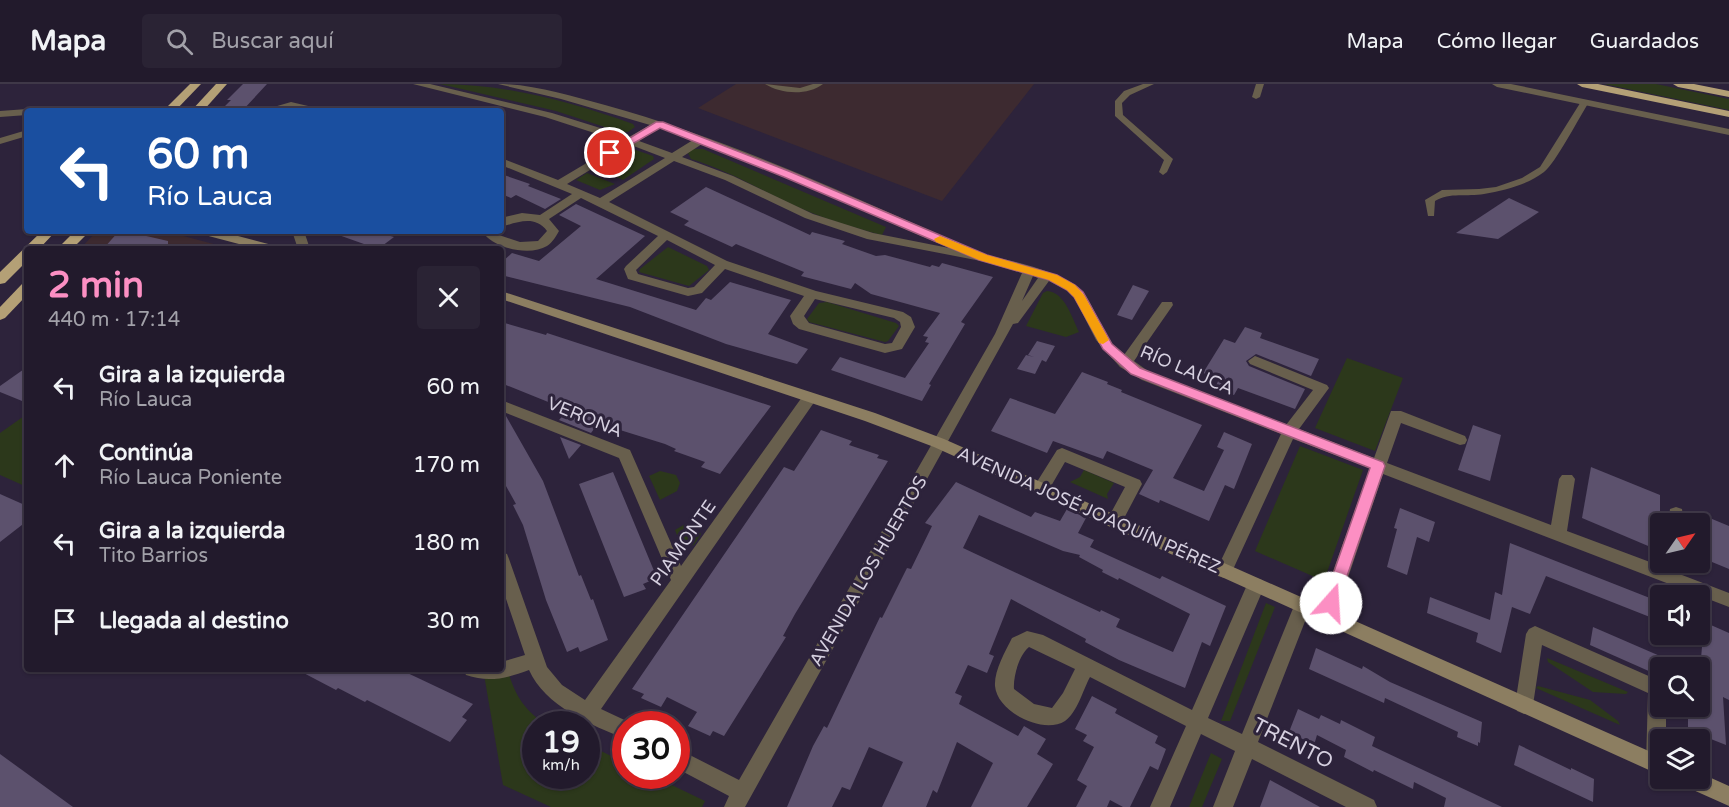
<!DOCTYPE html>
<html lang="es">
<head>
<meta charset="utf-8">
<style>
  :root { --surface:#221a2c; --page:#2a2334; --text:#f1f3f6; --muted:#a2a1a9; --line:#3f3848; --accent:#fc8fc3 }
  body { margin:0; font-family:"Varela Round",sans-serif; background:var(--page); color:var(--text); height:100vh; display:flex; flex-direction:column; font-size:22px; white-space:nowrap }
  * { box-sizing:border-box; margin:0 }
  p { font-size:20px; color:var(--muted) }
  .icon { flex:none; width:33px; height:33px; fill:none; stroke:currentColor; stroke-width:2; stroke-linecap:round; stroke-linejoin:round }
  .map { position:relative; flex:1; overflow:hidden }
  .side { position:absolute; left:24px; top:162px; width:480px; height:426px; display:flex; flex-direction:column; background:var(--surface); border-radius:6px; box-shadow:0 2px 4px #0004,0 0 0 2px var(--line) }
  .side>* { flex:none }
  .banner { position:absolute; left:24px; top:24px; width:480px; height:126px; border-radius:6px; box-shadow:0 2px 4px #0004,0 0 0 2px var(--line); background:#1a4fa0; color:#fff; overflow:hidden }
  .needle { width:39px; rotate:56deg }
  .controls { position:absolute; left:1650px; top:429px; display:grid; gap:12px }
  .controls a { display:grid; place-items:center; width:60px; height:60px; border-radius:6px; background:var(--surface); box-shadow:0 2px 4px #0004,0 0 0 2px var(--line); font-size:30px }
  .speed { position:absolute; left:522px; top:627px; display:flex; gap:12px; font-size:30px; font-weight:700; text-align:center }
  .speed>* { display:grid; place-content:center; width:78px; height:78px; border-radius:50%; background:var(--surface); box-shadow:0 2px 4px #0004,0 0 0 2px var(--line); line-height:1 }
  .speed small { font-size:15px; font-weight:400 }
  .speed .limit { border:9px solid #d22; background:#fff; color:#111 }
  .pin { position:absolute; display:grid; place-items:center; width:51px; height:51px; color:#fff; margin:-26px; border:3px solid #fff; border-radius:50%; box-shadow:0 2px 6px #0007 }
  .me { position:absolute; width:66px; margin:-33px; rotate:19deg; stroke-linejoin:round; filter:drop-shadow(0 0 4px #0008) }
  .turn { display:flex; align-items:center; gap:21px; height:126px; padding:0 24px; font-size:27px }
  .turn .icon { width:78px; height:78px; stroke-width:2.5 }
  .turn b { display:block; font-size:42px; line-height:51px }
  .round { display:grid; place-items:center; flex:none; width:63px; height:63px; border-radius:6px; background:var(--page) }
  .headline { display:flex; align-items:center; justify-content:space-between; height:102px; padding:0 24px }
  h1 { font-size:36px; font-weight:700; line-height:45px; color:var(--accent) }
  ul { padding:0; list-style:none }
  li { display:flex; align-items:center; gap:18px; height:78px; padding:0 24px }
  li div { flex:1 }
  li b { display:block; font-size:22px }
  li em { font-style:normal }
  header { display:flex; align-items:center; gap:36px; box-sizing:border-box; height:84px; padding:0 30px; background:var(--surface); border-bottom:2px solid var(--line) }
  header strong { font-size:28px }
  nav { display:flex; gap:33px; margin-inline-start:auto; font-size:21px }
  .search { width:420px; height:54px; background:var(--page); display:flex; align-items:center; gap:15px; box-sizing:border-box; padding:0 21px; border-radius:6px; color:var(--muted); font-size:22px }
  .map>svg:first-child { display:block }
  .industrial { fill:#3d2a30 }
  .green { fill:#2c381b }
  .building { fill:#5c516d; fill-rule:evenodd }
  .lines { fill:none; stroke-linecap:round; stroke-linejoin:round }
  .service { fill:#685f4d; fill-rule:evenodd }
  .minor { fill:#685f4d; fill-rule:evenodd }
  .tertiary { fill:#685f4d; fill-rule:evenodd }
  .secondary { fill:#8c7e61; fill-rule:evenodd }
  .trunk { fill:#b4a076; fill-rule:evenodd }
  .route { fill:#fc8fc3; stroke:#a45d7f; stroke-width:1.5 }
  .slow { fill:#f59e0b }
  .labels { text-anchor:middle; stroke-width:6; stroke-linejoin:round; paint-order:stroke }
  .street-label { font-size:18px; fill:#d6d0e0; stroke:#2d233b }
  .near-street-label { font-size:21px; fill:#d6d0e0; stroke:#2d233b }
</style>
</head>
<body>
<header>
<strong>Mapa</strong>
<div class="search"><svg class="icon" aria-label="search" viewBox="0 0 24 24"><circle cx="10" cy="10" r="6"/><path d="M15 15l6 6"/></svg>Buscar aquí</div>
<nav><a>Mapa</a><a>Cómo llegar</a><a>Guardados</a></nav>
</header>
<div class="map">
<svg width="1729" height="723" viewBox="0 0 1729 723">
  <rect width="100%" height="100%" fill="#2d233b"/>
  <g class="industrial">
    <path d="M736,0H1034L942,117L698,24Z"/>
    <path d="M97,147H165L232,165H80Z"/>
  </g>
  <g class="green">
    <path d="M440,0C506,0 571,18 633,40L635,43L628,48H620L556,27Z"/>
    <path d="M1604,0H1656L1729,15V26Z"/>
    <path d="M633,65L653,72L654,75L623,96L614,92L632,80L627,78L608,89L597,85Z"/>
    <path d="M693,65H703L886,143L882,151C851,143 818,133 789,119C757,104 725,85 691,75L688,69Z"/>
    <path d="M587,89L615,100L600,106L576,96Z"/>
    <path d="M668,163L707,182L709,186L689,202L639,188L640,185Z"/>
    <path d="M1047,207C1065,208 1072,234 1079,248L1066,253L1026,242L1043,209Z"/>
    <path d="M827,218L896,239L899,242L888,257L885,258L809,238L807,235L819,219Z"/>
    <path d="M1347,274L1403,294L1375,367L1315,344Z"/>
    <path d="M27,330V403L0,391V349Z"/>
    <path d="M1300,362L1363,386L1324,497L1255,467Z"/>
    <path d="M1084,386L1114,399L1107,410L1108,415L1070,398L1080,393Z"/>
    <path d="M660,387L676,391L680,399L677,407L660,416L649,392Z"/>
    <path d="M687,439L697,445L701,450L694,461L687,463L680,459L675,446Z"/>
    <path d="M1266,519L1275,523L1230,637H1221Z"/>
    <path d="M501,559C510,595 513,618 545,640H536V692H586L587,660L625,679L626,692H653L705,717L702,723H551L503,701L483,585H501Z"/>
    <path d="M1547,574L1628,608L1626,610L1593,608L1548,578Z"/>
    <path d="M1538,602L1590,616L1618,637L1620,641L1536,604Z"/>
    <path d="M1211,669L1222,675L1202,723H1189Z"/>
  </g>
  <g class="building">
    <path d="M243,0H267L242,27H220L231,16H227Z"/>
    <path d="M501,90L530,100L528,102L561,115L545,125L516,111L511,114L501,110Z"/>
    <path d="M706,103L810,151L812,148L845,157L842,160L876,172L885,171L930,183L932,181L939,183L942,179L993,193L961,238L965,240L929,300L931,301L922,317L831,286L840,273L905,294L929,259L925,258L928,253L923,252L940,229L871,210L855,199L851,205L801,192L804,188L736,160L732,163L684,141L689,137L670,128Z"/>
    <path d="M1509,114L1539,128L1498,155L1456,149Z"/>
    <path d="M576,120L645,152L596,195L696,226L706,214L711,216L730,198L791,216L768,250L808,265L797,280L726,260L630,223L501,191V179L512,169L539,177L581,142L559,131Z"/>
    <path d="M119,147H145L142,151L168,157V163L104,164Z"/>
    <path d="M334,147H373L394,153L378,165L333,149Z"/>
    <path d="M1133,201L1149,207L1132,236L1117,231Z"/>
    <path d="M501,238L546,251L547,249L771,322L720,390L701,383L705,378L674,367L676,365L665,360L591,337L594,345L591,349L559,336L568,326L501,299Z"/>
    <path d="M1245,243L1262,249L1260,254L1319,275L1311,292L1256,270L1246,277L1249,282L1305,305L1295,325L1238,304L1234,311L1215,304L1219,295L1203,289L1224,255L1235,259Z"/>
    <path d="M1037,257L1055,262L1046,278L1042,276L1035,290L1017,285L1026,271L1034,273L1028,271Z"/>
    <path d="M27,283V319L0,308V302Z"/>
    <path d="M1082,288L1108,298L1107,300L1122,306L1121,308L1202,341L1173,394L1204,407L1224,366L1217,363L1224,348L1252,360L1234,405L1225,401L1209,437L1160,416L1159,419L1139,410L1153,386L1107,367L1103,375L1053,357L1047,369L991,347L1010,314L1055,330Z"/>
    <path d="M501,329L506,332L543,397L579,492L581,491L591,516L593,515L608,556L580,568L578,563L567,568L546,516L523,441L513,421L516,420L501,393Z"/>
    <path d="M1473,341L1501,351L1490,397L1458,386Z"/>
    <path d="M821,346L852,357L849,361L879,371L877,374L888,377L795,530L783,552L786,553L724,652L713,647L710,652L688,642L697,628L667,613L661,623L641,614L644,610L632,605L784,383L794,387Z"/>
    <path d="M560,353L581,361L569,375Z"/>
    <path d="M1591,383L1660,411V467L1582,434Z"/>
    <path d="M613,388L657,494L643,500L646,505L624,513L579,400Z"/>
    <path d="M956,398L1031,433L1035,428L1060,437L1067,425L1086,434L1078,449L1094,456L1090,463L1160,495L1162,492L1226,522L1210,562L1202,558L1185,604L1119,576L1085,558L1086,555L1011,515L989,570L994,572L987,589L968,581L955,609L962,612L959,620L1018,652L1024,642L1046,655L1037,670L1053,680L1027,723H971L993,679L957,658L937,709L933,706L926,723H882L903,678L869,663L850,706L842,703L832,723H787L813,662L824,642L827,644L880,533L882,534L907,484L911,485L932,442L925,439ZM979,431L1063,467L1080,471L1079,473L1103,486L1102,488L1118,496L1119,494L1190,530L1173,568L1116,543L1120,535L1101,526L1100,528L963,464Z"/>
    <path d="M0,410L27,422V437L0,458Z"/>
    <path d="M1400,424L1435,438L1429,458L1417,453L1407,491L1387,483L1397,445L1394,444Z"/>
    <path d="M1700,430L1729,442V485L1712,478V474L1700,470Z"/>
    <path d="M1510,459L1660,518V537L1546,492L1530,530L1512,523L1501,569L1476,558L1478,549L1427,529L1430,513L1490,536L1495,508L1502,511Z"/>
    <path d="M1704,538L1729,549V616L1723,613L1726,661L1688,646V627L1700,631V587Z"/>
    <path d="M1593,543L1660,572V592L1590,561Z"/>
    <path d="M1316,564L1362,585L1363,582L1390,598L1482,638L1480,659L1478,658V662L1457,653L1458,648L1385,614L1384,619L1309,585Z"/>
    <path d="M296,585H354L369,590L374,585H399L473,620L462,633L467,636L450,658L367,616L365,618L338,604L336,606Z"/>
    <path d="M1092,612L1117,625L1115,629L1158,652L1155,659L1166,665L1158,686L1150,682L1130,723H1123L1110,716L1107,723H1076L1087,702L1077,696L1094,663L1083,657L1087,651L1075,645Z"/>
    <path d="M1298,625L1319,635L1321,631L1340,640L1341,636L1375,653L1372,662L1502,723H1444L1446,714L1414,698L1413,705L1374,686L1373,688L1344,673L1346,666L1317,651L1314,661L1289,648Z"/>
    <path d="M1519,661L1571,686V684L1594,695L1593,718L1514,681Z"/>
    <path d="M0,670L73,723H0Z"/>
    <path d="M1270,696L1320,723H1260Z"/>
  </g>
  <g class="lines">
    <g class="service">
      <path d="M765,0L800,4L813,0H823C807,12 781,10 765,0Z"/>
      <path d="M1143,0H1154L1130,11L1122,19L1123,31L1173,75L1167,88L1163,91L1159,88L1164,76L1115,32V17L1124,7Z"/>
      <path d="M1256,0H1264L1260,13L1256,15L1252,13Z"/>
      <path d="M1582,16L1589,18C1580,32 1555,80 1544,88C1527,101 1505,106 1484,110C1467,113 1450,108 1435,117L1434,132H1428L1425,116L1442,106L1479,105L1496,103L1522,94L1540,83Z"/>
    </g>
    <g class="minor">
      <path d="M413,0H430L552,29L629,53L650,41L561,15L498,0C534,0 570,12 605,21C726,54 843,109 959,159L961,162L957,165C987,171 1067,186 1084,209C1098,229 1104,257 1124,271L1162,218H1172L1173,221L1134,277L1152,290L1286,341L1313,306L1250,280L1248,277L1255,272L1260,274L1327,301L1329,304L1299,345L1374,374L1391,327H1401L1465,352L1467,356L1465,360L1460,361L1401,339L1387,379L1551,441L1559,395L1562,391H1572L1575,395L1567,447L1666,484V478H1682V491L1729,509V523L1383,390L1335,532L1332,537L1326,539L1320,537L1317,532L1370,384L1293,355L1230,492L1224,494L1218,492L1216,487L1281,350L1142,296L1120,283L1096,256L1074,213L1067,206L1049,197L1018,239L1013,240L745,723H724L729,712L676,684V664L739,696L995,250L1022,189L981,177L867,155L805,134L725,96L674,77L609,118L727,177L816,207L903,228L911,233L915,243L902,265L885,269L799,245L793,240L790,232L804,212L725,185L702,209L688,212L628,195L624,185L626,182L658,152L581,114L549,135L559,147C556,152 553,158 547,162C531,172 497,165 485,151V147H497L499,151L520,158L538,157L547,147C535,131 518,138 501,143V134L522,129L540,131L572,110L501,81V74L558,96L622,58L545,33ZM659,44L693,56L672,69L639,57ZM702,60L785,93L949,164L873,149L813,130L733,92L682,73ZM631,61L665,74L600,114L567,100ZM667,156L715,181L694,203L688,204L638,190L636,186ZM1033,192L1038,194L1022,217ZM815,215L894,234L900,238L901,243L892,259L885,260L809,239L804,232Z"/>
      <path d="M291,18L321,25L322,27L291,24L260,27Z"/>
      <path d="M27,25L31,27H27V31L0,33V27Z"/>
      <path d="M27,46V52L0,60V54Z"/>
      <path d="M292,147H304L310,165H298Z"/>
      <path d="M810,308L817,313L815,317L601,625L633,640H626V655C591,641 545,622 529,586C507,594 489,599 466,591L463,585H501V578L525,571L501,500V468L507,470L509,475L547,583L562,601L585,616L671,496L619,374L501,327V316L630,366L681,482L805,309Z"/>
      <path d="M1062,364L1140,396L1142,400L1120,442L1114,444L1108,442L1106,438L1125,403L1065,378L1047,409H1035L1033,405L1035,401L1057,366Z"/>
      <path d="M1676,423L1682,425L1684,440H1668L1670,425Z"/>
      <path d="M1256,494L1262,496L1265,501L1208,634L1242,650L1296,517L1302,515L1308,517L1311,522L1258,658L1374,716L1377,723H1346L1252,675L1233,723H1213L1235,667L1201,650L1170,723H1150L1186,642L1090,593C1083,606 1077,629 1065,637C1043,651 997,628 995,602C994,587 1005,568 1012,554L1027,547L1043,551L1192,626L1247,501L1250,496ZM1029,563L1075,585L1063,609L1052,624L1034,620L1014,605C1013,593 1019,571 1029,563Z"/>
      <path d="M1535,542L1660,597V622H1666V656H1660V688L1656,689L1649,687L1646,680L1648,609L1542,561L1533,621L1531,627L1524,630L1517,627L1515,621L1526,550L1529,545Z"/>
    </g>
    <path class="tertiary" d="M1492,0H1511L1729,45V51L1497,3Z"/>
    <g class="secondary">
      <path d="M199,147H219L276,162L278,165H258L201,150Z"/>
      <path d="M501,207L875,329L944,355L1660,672V691L934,363L865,337L501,215Z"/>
      <path d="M1700,689L1729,702V722L1682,701L1679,694H1700Z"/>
    </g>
    <g class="trunk">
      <path d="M190,0H201L175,27H163Z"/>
      <path d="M216,0H227L203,27H191Z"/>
      <path d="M1577,0H1598L1729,27V33L1582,3Z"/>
      <path d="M1673,0H1694L1729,7V13L1678,3Z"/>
      <path d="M42,147H56L39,165H27V177L5,199L0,200V188Z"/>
      <path d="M75,147H90L72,165H57Z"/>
      <path d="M27,199V211L5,234L0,236V223L22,200Z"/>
    </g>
  </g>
  <path class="route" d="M656,38H663L791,88L987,171L1057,191L1075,201L1083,208L1112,260L1140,284L1383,378L1385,382L1336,524L1331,526L1325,524L1323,519L1370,384L1131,290L1103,265L1074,213L1067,206L1049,196L979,176L784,93L660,44L613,71L605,69Z"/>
  <path class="slow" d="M940,152L987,171L1057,191L1075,201L1084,211L1109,256L1103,260L1099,259L1074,213L1067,206L1049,196L979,176L936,158L934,155Z"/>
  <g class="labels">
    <g class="street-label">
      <text transform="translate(1187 286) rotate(23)" y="6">RÍO LAUCA</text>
      <text transform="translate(585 333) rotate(22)" y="6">VERONA</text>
      <text transform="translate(1089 426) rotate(24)" y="6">AVENIDA JOSÉ JOAQUÍN PÉREZ</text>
      <text transform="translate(683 459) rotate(-55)" y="6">PIAMONTE</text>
      <text transform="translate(868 487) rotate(-60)" y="6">AVENIDA LOS HUERTOS</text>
    </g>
    <g class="near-street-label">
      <text transform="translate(1293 659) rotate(27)" y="7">TRENTO</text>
    </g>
  </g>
</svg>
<div class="controls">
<a><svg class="needle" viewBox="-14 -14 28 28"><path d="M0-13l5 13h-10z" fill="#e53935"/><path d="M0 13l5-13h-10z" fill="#a2a1a9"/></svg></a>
<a><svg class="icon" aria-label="sound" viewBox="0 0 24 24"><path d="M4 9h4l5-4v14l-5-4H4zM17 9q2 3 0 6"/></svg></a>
<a><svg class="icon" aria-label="search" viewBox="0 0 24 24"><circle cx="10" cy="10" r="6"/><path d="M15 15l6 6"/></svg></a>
<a><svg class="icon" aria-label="layers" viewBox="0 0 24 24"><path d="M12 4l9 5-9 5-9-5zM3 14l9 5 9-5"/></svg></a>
</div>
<div class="speed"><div>19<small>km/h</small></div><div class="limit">30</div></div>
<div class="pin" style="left:610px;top:69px;background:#d93025"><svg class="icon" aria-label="arrive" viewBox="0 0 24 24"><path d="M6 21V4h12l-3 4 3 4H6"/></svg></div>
<svg class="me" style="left:1331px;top:519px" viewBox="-20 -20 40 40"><circle r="19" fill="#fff"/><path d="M0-13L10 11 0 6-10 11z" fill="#fc8fc3"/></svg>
<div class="banner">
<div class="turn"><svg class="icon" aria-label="left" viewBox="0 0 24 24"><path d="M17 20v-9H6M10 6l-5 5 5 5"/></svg><div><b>60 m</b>Río Lauca</div></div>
</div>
<section class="side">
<div class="headline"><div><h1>2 min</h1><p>440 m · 17:14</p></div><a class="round"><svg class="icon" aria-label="close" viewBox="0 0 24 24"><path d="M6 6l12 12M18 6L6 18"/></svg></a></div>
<ul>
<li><svg class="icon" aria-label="left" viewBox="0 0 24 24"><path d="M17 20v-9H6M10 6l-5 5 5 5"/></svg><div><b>Gira a la izquierda</b><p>Río Lauca</p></div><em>60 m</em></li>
<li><svg class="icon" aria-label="ahead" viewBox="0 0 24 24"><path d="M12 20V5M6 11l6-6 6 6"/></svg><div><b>Continúa</b><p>Río Lauca Poniente</p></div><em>170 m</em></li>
<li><svg class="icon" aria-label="left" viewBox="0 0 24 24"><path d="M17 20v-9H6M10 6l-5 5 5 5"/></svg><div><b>Gira a la izquierda</b><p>Tito Barrios</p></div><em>180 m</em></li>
<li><svg class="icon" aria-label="arrive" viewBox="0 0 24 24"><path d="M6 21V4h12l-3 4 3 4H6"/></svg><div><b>Llegada al destino</b></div><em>30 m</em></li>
</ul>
</section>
</div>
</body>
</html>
